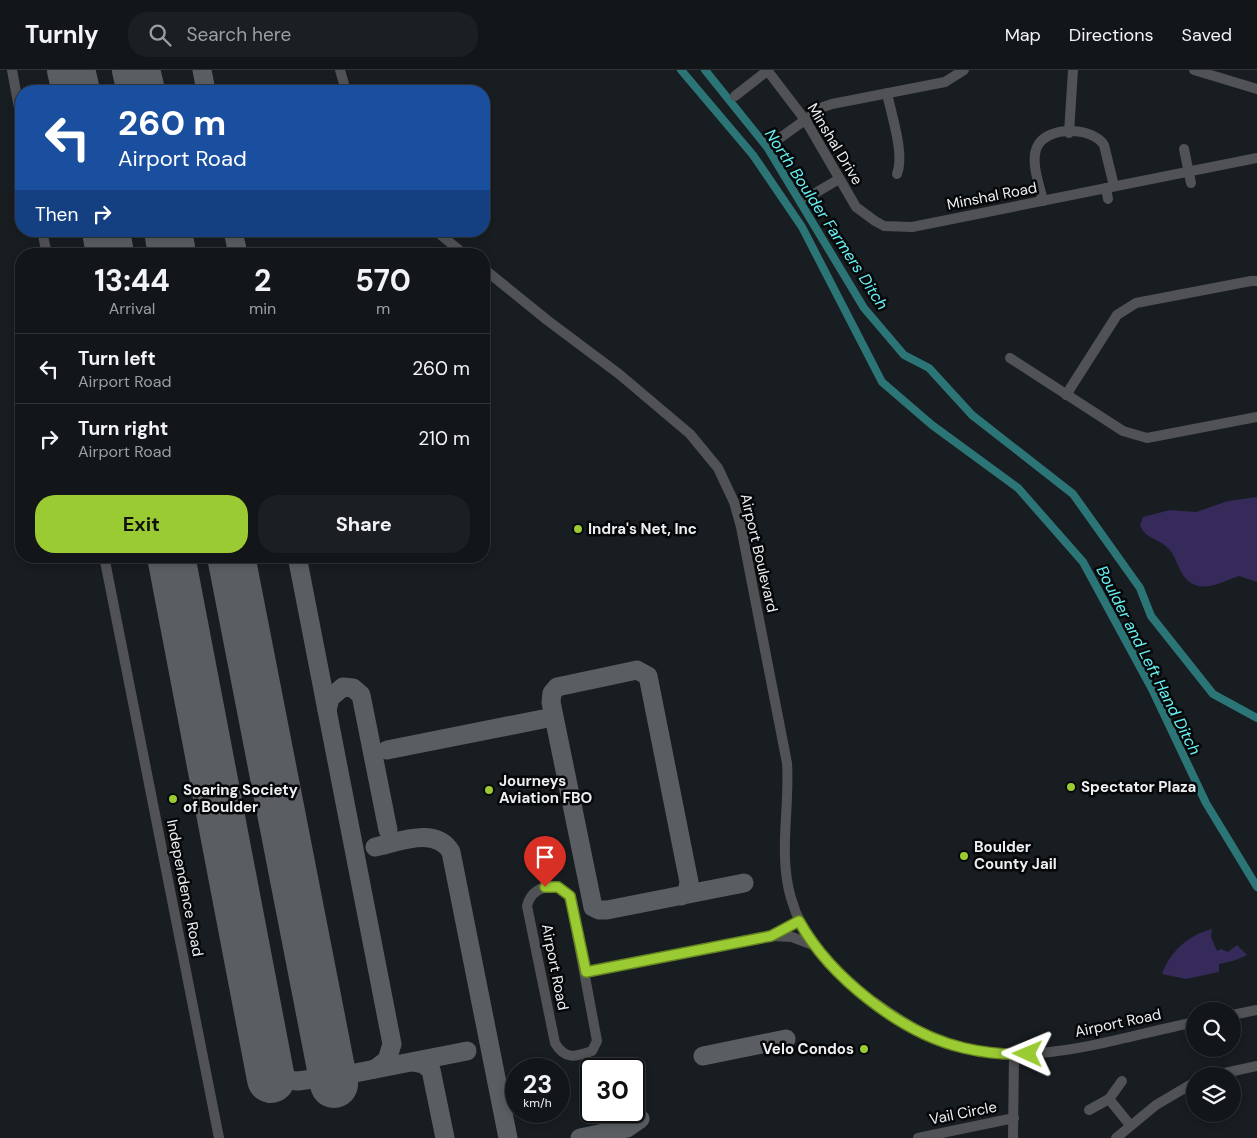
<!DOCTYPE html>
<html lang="en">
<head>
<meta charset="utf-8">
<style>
  :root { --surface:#121619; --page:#1b1f22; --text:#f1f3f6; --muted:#9c9fa2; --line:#313538; --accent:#9bcb33 }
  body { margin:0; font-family:"DM Sans",sans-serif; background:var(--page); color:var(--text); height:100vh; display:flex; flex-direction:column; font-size:19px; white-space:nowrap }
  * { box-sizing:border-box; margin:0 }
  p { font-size:16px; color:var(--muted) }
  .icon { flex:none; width:28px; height:28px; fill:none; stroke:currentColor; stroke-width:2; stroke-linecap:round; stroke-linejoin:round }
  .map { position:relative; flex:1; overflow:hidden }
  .sheet { position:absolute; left:15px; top:178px; width:475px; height:315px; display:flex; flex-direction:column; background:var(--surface); border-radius:20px; box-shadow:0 2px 8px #0003,0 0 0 1px var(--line) }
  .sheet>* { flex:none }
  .hud { position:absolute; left:15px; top:15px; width:475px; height:152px; border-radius:20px; box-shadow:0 2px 8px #0003,0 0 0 1px var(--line); background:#1a4fa0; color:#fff; overflow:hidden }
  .fabs { position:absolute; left:1186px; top:932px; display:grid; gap:10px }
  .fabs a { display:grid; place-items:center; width:55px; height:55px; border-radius:50%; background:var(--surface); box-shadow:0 2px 8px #0003,0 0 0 1px var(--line); font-size:25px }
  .speed { position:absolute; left:505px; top:988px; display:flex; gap:10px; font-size:25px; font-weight:700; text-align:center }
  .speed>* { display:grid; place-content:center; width:65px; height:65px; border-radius:50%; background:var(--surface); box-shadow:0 2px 8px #0003,0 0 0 1px var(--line); line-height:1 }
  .speed small { font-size:12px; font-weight:400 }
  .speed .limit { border:2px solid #111; border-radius:8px; background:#fff; color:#111 }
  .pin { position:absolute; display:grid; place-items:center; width:42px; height:42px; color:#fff; margin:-51px -21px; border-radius:50% 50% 50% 0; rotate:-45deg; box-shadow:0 0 5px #0007 }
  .pin .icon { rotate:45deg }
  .me { position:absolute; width:55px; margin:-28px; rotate:271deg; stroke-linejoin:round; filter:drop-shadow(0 0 4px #0008) }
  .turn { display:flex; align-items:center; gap:18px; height:105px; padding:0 20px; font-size:22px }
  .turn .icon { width:65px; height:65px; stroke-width:2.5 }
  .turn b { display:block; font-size:35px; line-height:42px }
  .then { display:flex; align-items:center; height:48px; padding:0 20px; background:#0003; gap:10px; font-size:19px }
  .eta { display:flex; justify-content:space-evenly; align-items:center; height:85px; text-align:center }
  .eta b { font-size:30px; font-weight:700; line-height:35px }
  .primary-button { display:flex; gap:10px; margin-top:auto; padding:10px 20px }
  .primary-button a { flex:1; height:58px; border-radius:20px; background:var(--accent); color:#111; font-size:20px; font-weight:700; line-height:58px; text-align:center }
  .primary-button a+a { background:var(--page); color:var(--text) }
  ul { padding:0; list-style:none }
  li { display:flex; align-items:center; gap:15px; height:70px; padding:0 20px; border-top:1px solid var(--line) }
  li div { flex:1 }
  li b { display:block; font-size:19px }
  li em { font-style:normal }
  header { display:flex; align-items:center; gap:30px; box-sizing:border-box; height:70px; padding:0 25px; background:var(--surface); border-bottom:1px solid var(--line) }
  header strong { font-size:24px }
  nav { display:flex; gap:28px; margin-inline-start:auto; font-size:18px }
  .search { width:350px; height:45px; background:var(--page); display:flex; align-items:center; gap:12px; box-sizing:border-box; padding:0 18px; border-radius:20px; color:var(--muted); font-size:19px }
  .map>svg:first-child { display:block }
  .green { fill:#362a5b }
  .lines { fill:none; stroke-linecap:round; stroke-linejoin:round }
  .canal { stroke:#2c7577; stroke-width:8 }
  .taxiway { stroke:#5a5e62; stroke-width:19 }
  .runway { stroke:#5a5e62; stroke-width:48 }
  .minor { stroke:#515255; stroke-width:10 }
  .route-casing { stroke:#658421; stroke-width:12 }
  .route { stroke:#9bcb33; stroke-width:9 }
  .poi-dot { fill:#9bcb33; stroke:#050708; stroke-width:2 }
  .labels { text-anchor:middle; stroke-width:5; stroke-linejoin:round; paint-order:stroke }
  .street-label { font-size:15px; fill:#eceff2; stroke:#050708 }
  .poi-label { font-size:15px; font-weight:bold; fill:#eceff2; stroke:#050708; text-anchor:start }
  .water-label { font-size:16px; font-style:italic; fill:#67f1f4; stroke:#050708 }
</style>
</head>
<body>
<header>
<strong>Turnly</strong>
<div class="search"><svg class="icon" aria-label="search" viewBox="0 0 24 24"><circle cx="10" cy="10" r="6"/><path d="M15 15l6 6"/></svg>Search here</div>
<nav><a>Map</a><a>Directions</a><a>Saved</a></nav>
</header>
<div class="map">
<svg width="1257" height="1068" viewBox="0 0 1257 1068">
  <rect width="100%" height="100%" fill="#181d21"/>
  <g class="green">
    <path d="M1257,427V512L1239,506C1220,512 1199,527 1183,505C1177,496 1176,486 1168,478C1158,468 1145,469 1140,455L1143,447L1170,440L1196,442L1228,431Z"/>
    <path d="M1212,859L1211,867L1217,881L1221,879L1228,882L1237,875L1247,885C1237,890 1230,892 1219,894V902L1186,909L1162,904C1170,882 1188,865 1212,859Z"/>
  </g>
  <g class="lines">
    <g class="canal">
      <path d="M681,0L753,85L802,157L882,312L932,355L1018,418L1083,492L1152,619L1206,733L1257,817"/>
      <path d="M705,0L767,77L864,238L904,285L929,298L972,345L1073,424L1140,518L1151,546L1213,624L1257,648"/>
    </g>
    <g class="taxiway">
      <path d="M202,0L206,21"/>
      <path d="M233,161L238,184"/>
      <path d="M297,486L392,974L387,990L375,999"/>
      <path d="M327,640L330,628L343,617L353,618L361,625L388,760"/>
      <path d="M387,680L543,649"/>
      <path d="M375,777C399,772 436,756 451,782L508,1068"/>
      <path d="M681,826L687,822L689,812L648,606L637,600L557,617L552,623L551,632L593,837L599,840H607C653,831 699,822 744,813"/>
      <path d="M328,981L334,994L350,1004L467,981"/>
      <path d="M703,986L786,969"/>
      <path d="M413,992L423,994L431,1000L445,1068"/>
      <path d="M271,1009L298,1011L350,1004"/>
      <path d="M580,1068L627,1058L640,1049"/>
    </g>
    <g class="runway">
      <path d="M71,0L76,21"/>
      <path d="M136,0L141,21"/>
      <path d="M106,161L110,184"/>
      <path d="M168,161L172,184"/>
      <path d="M171,486L271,1009"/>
      <path d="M231,486L334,1014"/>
    </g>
    <g class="minor">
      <path d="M12,0L21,49"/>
      <path d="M340,0L346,21"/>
      <path d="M767,0L806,51L856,137L875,151L884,156L912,157L1257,88"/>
      <path d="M1194,0L1257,19"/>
      <path d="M887,23C891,44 905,84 897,104"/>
      <path d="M735,26L767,1"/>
      <path d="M1069,63L1073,0"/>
      <path d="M773,73L823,37L832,34L945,12L964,0"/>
      <path d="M1184,79L1191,113"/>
      <path d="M1106,118L1108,129"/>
      <path d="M807,128L839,109"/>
      <path d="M1043,131C1040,116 1030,92 1037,77C1047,55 1093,57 1104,75L1114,116"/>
      <path d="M42,161L47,184"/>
      <path d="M436,161L464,184"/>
      <path d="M484,199L547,250L619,304L690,364L718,398L734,432L741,457L787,693C790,738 778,784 791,828C803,871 833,903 868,928C890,943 911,958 936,969C1020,1004 1111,969 1195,952"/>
      <path d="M1010,288L1123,361L1147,368L1257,347"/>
      <path d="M1066,325L1117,245L1136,233L1251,211H1257"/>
      <path d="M104,486L219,1068"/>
      <path d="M545,817H558L570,826L597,971L592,981C575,987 565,990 555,973L527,836C530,825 535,821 545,817Z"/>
      <path d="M772,866L792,867L813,875"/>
      <path d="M586,902L771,866L799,851"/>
      <path d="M1232,945L1257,940"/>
      <path d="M1211,1006L1257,996"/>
      <path d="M1109,1029L1130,1055"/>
      <path d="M1089,1040L1109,1029L1122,1011"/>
      <path d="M918,1068L1014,1048"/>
      <path d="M1013,1068L1014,985"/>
      <path d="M1116,1068L1156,1035L1195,1012"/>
    </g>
  </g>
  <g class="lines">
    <g class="route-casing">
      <path id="route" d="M545,817H558L570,826L586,902L771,866L799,851C830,907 902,964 964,978C985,983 1006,985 1028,984"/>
    </g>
    <use href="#route" class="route"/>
  </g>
  <g class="poi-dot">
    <circle cx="578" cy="459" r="5"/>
    <circle cx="1071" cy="717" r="5"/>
    <circle cx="489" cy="720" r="5"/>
    <circle cx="173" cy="729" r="5"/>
    <circle cx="964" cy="786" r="5"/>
    <circle cx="864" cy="979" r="5"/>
  </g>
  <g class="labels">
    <g class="street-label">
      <text transform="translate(835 74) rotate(59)" y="5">Minshal Drive</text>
      <text transform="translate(992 126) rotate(-11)" y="5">Minshal Road</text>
      <text transform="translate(759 483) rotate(77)" y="5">Airport Boulevard</text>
      <text transform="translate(185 818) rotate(79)" y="5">Independence Road</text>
      <text transform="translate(555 897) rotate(79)" y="5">Airport Road</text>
      <text transform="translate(1118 953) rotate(-12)" y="5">Airport Road</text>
      <text transform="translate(963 1043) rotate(-11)" y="5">Vail Circle</text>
    </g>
    <g class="poi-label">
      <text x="588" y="464">Indra's Net, Inc</text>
      <text x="499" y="716">Journeys<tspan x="499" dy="17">Aviation FBO</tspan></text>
      <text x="1081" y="722">Spectator Plaza</text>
      <text x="183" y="725">Soaring Society<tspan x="183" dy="17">of Boulder</tspan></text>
      <text x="974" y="782">Boulder<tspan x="974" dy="17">County Jail</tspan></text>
      <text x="854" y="984" text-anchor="end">Velo Condos</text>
    </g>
    <g class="water-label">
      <text transform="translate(827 149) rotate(57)" y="6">North Boulder Farmers Ditch</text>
      <text transform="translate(1149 590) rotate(63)" y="6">Boulder and Left Hand Ditch</text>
    </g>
  </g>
</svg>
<div class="fabs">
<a><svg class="icon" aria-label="search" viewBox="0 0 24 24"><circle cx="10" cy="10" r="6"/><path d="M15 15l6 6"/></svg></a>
<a><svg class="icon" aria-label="layers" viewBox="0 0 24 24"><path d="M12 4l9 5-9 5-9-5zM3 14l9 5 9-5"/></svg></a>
</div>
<div class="speed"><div>23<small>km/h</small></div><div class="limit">30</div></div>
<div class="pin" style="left:545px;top:817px;background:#d93025"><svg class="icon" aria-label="arrive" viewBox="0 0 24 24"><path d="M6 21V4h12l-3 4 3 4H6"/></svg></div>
<svg class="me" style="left:1028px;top:984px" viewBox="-20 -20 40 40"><path d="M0-17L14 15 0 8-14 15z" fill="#9bcb33" stroke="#fff" stroke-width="4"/></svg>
<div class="hud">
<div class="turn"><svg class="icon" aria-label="left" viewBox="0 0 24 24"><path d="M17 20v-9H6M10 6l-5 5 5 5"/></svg><div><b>260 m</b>Airport Road</div></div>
<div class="then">Then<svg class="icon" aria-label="right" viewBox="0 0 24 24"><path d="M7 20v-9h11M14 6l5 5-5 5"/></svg></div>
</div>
<section class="sheet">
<div class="eta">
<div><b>13:44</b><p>Arrival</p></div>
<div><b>2</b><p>min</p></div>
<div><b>570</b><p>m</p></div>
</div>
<ul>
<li><svg class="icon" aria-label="left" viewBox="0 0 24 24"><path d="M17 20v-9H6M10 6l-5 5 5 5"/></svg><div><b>Turn left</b><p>Airport Road</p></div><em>260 m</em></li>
<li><svg class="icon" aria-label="right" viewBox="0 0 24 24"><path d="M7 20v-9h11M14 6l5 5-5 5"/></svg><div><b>Turn right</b><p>Airport Road</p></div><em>210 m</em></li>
</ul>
<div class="primary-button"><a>Exit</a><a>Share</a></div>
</section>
</div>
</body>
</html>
